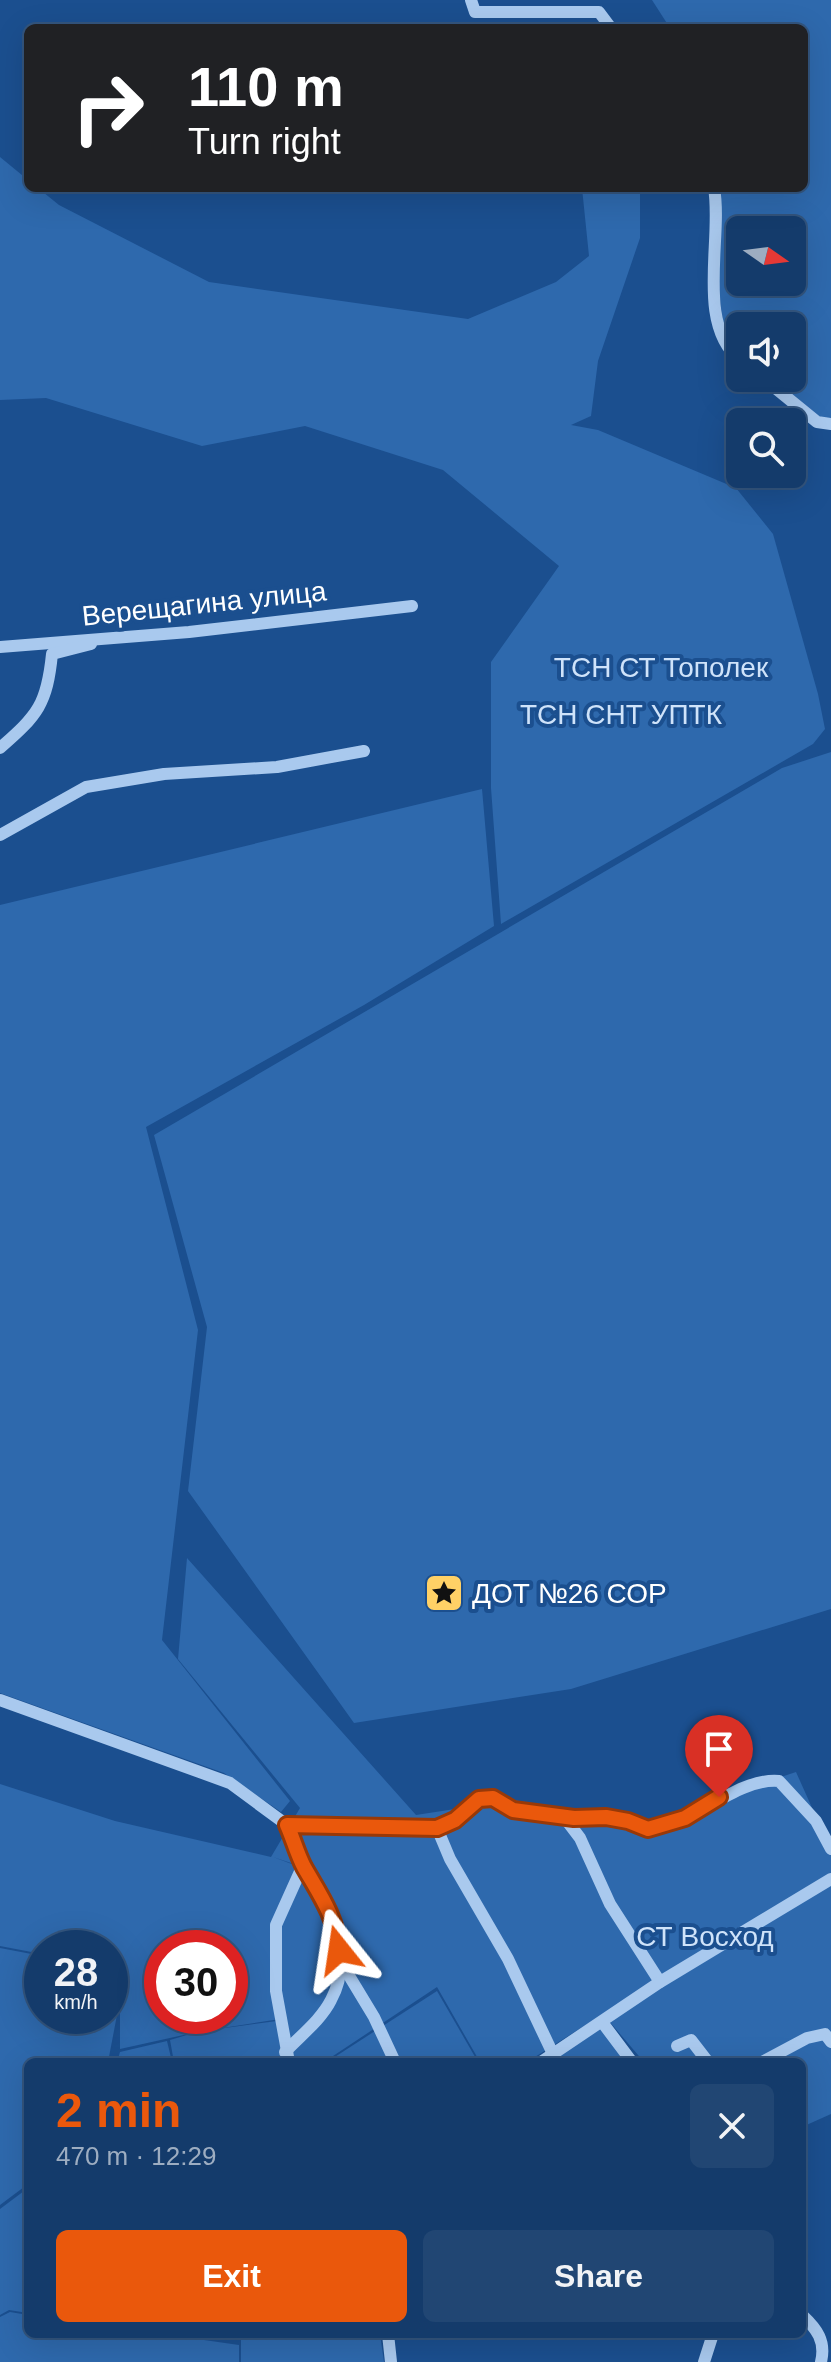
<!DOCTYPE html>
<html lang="en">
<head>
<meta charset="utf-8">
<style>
  :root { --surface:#143b6b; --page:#214673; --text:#f1f3f6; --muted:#9dadc1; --line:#33557e; --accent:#ea580c }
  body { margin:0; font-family:Arial,sans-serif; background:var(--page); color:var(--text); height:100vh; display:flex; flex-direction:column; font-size:30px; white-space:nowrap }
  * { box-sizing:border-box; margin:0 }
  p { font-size:26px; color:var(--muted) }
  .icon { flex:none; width:44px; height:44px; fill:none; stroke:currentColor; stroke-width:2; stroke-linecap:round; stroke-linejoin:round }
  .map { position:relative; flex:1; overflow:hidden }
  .details { position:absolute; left:24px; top:2058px; width:782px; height:280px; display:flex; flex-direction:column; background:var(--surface); border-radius:12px; box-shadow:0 8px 32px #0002,0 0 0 2px var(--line) }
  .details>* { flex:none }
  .banner { position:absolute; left:24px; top:24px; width:784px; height:168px; border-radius:12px; box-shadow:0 8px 32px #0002,0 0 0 2px var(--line); background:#202124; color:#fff; overflow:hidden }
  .needle { width:52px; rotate:104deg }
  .controls { position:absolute; left:726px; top:216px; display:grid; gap:16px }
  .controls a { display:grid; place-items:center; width:80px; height:80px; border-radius:12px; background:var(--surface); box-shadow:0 8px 32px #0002,0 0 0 2px var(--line); font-size:40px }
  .speed { position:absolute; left:24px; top:1930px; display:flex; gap:16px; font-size:40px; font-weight:700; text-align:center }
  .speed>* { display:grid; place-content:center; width:104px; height:104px; border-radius:50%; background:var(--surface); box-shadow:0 8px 32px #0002,0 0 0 2px var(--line); line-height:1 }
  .speed small { font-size:20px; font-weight:400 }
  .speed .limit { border:12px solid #d22; background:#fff; color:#111 }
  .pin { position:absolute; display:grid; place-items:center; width:68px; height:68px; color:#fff; margin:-82px -34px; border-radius:50% 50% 50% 0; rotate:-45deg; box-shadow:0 0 8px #0007 }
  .pin .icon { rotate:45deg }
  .me { position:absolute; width:88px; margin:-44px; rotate:345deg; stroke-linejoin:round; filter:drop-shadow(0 0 6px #0008) }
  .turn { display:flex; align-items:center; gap:28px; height:168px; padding:0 32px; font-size:36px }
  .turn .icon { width:104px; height:104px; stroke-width:2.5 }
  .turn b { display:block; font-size:56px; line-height:68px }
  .round { display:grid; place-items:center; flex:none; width:84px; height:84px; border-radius:12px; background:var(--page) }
  .head { display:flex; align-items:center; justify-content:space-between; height:136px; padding:0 32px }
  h1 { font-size:48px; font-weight:600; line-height:60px; color:var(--accent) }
  .cta { display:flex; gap:16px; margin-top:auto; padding:16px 32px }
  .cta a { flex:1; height:92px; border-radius:12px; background:var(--accent); color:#fff; font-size:32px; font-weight:600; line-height:92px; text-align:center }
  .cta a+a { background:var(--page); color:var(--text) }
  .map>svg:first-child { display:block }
  .green { fill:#2e69ad; fill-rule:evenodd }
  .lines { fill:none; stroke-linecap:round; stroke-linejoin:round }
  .minor { stroke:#a9c9ee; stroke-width:12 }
  .route-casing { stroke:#983908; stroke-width:20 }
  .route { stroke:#ea580c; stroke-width:14 }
  .labels { text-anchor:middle; stroke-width:8; stroke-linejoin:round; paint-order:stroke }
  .street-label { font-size:28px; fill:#fff; stroke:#1b4f8f }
  .park-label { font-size:28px; fill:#cfe3fa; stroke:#1b4f8f }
  .poi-label { font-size:28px; fill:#fff; stroke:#1b4f8f; text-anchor:start }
</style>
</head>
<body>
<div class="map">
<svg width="831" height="2362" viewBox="0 0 831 2362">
  <rect width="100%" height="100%" fill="#1b4f8f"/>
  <g class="green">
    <path d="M652,0H831V420L824,421L769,378H792V326H740V356C709,332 722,227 717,188H804V28H670ZM740,230H792V282H740Z"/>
    <path d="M0,157L28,180V188H38L59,205L209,282L468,319L556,282L589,256L582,188H640V238L598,361L591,416L571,425L598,430L736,488L773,534L818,694L825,729L813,744L501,924L491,788V662L559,566L443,470L305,426L202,446L46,398L0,400Z"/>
    <path d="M831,752V1609L571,1689L354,1723L188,1491L207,1327L154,1135L782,768Z"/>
    <path d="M482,789L494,926L364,1005L146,1127L198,1330L162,1640L290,1801L281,1812L224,1773L0,1693V905Z"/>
    <path d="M187,1558L416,1815L513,1800L648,1821L796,1772L831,1850V2114L802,2127V2062H644L603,2014L527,2062H480L437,1987L324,2062H296L290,2048L335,2004L349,1934L318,1872L273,1857L316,1873L347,1935L333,2002L287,2048L280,2019L210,2030L277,2021L287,2062H174L170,2040L197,2032L120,2049V1978L110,1973V1948H42V1954L0,1946V1784L115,1821L271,1857L300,1808L178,1659ZM162,1948H230V2016H162Z"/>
    <path d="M0,1948L42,1956V2016H110V1975L117,1978V2015L108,2062H28V2184L0,2205Z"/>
    <path d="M437,1991L478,2062H327Z"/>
    <path d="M601,2018L640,2062H536Z"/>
    <path d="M167,2041L172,2062H117L120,2052Z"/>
    <path d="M28,2188V2313L9,2310L0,2315V2209Z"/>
    <path d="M10,2312L28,2315V2334H162L239,2345V2362H0V2317Z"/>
    <path d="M241,2334H380L384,2362H241Z"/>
  </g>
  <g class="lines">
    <g class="minor">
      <path d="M471,0L475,12H599L611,28"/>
      <path d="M714,188C723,238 695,324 740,360"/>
      <path d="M763,378L817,422L831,424"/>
      <path d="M0,647L189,632L412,606"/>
      <path d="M0,748C38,715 47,704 52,654L91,644"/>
      <path d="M0,835L86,787L164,774L277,767L364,751"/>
      <path d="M0,1700L230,1783L287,1825L437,1828C442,1826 448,1824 454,1820C463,1815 471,1801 482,1798C497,1796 503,1807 516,1810C546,1818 577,1814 607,1817C621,1818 635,1828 648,1829C688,1830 735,1777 779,1781L816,1821L831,1849"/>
      <path d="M564,1817L580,1838L610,1904L660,1982"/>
      <path d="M287,1825L303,1865L276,1925V1991L289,2062"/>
      <path d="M437,1828L450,1859L508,1959L553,2054"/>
      <path d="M342,1970L348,1974L374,2017L395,2062"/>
      <path d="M602,2022L632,2062"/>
      <path d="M677,2046L691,2040L708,2062"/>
      <path d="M285,2052C300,2036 321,2020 331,2000C356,1954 329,1904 303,1865"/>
      <path d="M541,2062L660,1982L831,1879"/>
      <path d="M762,2062L807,2038L825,2034L831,2042"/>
      <path d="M802,2315C817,2329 826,2341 821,2362"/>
      <path d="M388,2334L391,2362"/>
      <path d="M704,2362L713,2334"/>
    </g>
  </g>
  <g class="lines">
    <g class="route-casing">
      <path id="route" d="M339,1950C336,1917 320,1895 304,1867C297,1854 293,1838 287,1825L437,1828L455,1820L479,1799L493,1798L513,1810L574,1818L606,1817L628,1821L648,1829L685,1818L719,1797"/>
    </g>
    <use href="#route" class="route"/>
  </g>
  <defs>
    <g id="sight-square" transform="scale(2)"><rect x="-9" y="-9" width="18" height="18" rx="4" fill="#ffd166" stroke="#1b4f8f"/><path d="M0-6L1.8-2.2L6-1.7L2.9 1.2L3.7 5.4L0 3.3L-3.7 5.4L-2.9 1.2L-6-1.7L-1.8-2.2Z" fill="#111"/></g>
  </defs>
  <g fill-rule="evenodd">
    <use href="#sight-square" x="444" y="1593"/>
  </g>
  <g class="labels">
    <g class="street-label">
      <text transform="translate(204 603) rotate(-6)" y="10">Верещагина улица</text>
    </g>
    <g class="park-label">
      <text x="661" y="677">ТСН СТ Тополек</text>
      <text x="621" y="724">ТСН СНТ УПТК</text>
      <text x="705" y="1946">СТ Восход</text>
    </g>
    <g class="poi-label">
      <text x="472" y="1603">ДОТ №26 СОР</text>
    </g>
  </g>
</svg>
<div class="controls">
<a><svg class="needle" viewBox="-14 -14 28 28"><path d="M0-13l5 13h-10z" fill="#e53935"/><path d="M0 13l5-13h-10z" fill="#9dadc1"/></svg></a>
<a><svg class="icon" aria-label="sound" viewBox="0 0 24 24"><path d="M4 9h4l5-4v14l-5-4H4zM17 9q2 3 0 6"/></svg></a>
<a><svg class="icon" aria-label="search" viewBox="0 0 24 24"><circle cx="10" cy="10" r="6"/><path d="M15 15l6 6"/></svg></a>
</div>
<div class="speed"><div>28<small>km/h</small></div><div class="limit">30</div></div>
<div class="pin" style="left:719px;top:1797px;background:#d93025"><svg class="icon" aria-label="arrive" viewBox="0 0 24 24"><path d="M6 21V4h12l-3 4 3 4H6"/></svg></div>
<svg class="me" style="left:339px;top:1950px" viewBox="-20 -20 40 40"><path d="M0-17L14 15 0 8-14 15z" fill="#ea580c" stroke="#fff" stroke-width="4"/></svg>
<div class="banner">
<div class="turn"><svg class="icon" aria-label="right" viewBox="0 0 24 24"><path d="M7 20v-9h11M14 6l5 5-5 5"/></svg><div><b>110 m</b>Turn right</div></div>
</div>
<section class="details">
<div class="head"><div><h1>2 min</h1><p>470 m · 12:29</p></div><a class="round"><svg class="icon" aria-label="close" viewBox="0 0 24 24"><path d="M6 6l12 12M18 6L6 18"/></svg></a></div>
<div class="cta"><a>Exit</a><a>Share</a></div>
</section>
</div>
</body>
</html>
